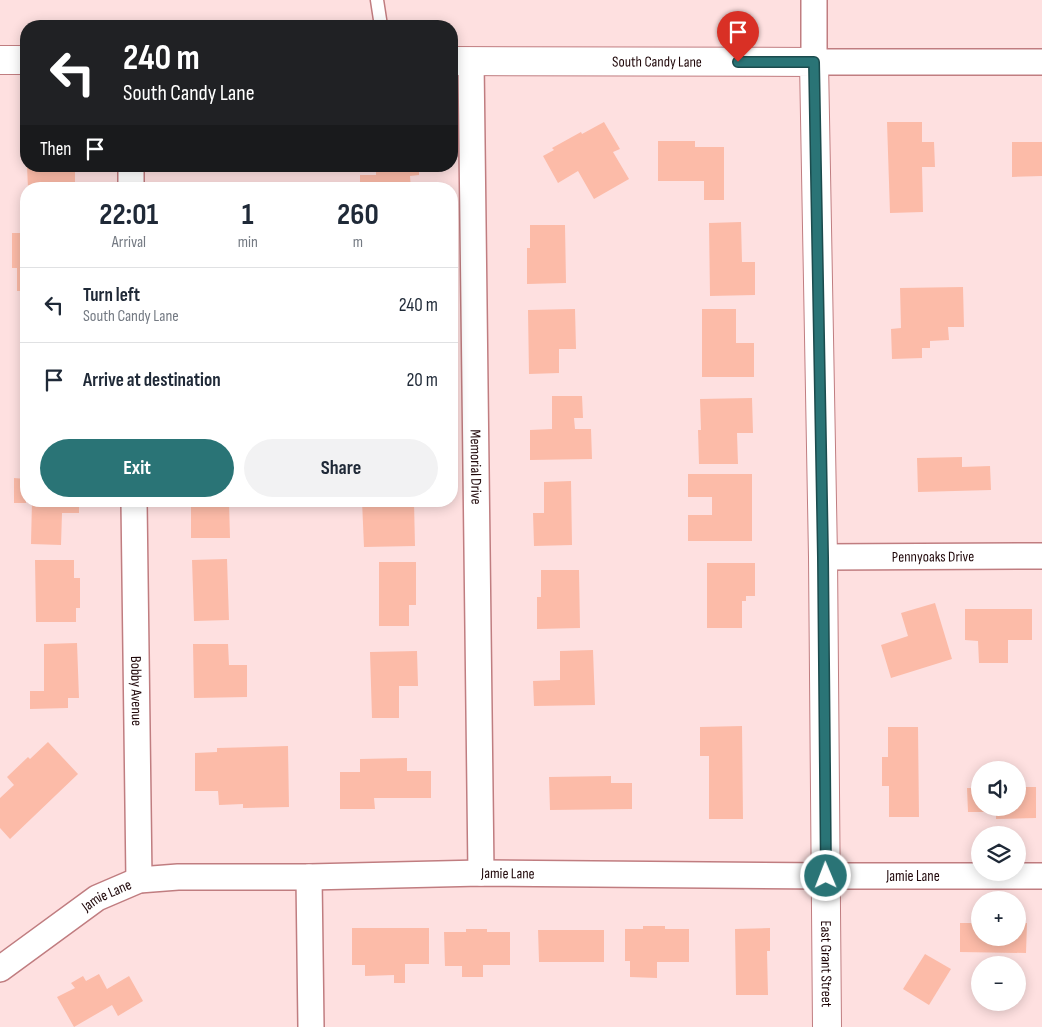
<!DOCTYPE html>
<html lang="en">
<head>
<meta charset="utf-8">
<style>
  :root { --surface:#fff; --page:#f2f2f3; --text:#1f2937; --muted:#747a83; --line:#e0e1e3; --accent:#2a7476 }
  body { margin:0; font-family:"Sofia Sans Condensed",sans-serif; background:var(--page); color:var(--text); height:100vh; display:flex; flex-direction:column; font-size:19px; white-space:nowrap }
  * { box-sizing:border-box; margin:0 }
  p { font-size:16px; color:var(--muted) }
  .icon { flex:none; width:28px; height:28px; fill:none; stroke:currentColor; stroke-width:2; stroke-linecap:round; stroke-linejoin:round }
  .map { position:relative; flex:1; overflow:hidden }
  .side { position:absolute; left:20px; top:182px; width:438px; height:325px; display:flex; flex-direction:column; background:var(--surface); border-radius:20px; box-shadow:0 2px 12px #0003 }
  .side>* { flex:none }
  .banner { position:absolute; left:20px; top:20px; width:438px; height:152px; border-radius:20px; box-shadow:0 2px 12px #0003; background:#202124; color:#fff; overflow:hidden }
  .fabs { position:absolute; left:971px; top:761px; display:grid; gap:10px }
  .fabs a { display:grid; place-items:center; width:55px; height:55px; border-radius:50%; background:var(--surface); box-shadow:0 2px 12px #0003; font-size:25px }
  .pin { position:absolute; display:grid; place-items:center; width:42px; height:42px; color:#fff; margin:-51px -21px; border-radius:50% 50% 50% 0; rotate:-45deg; box-shadow:0 0 5px #0007 }
  .pin .icon { rotate:45deg }
  .me { position:absolute; width:55px; margin:-28px; rotate:359deg; stroke-linejoin:round; filter:drop-shadow(0 0 4px #0008) }
  .turn { display:flex; align-items:center; gap:18px; height:105px; padding:0 20px; font-size:22px }
  .turn .icon { width:65px; height:65px; stroke-width:2.5 }
  .turn b { display:block; font-size:35px; line-height:42px }
  .then { display:flex; align-items:center; height:48px; padding:0 20px; background:#0003; gap:10px; font-size:19px }
  .eta { display:flex; justify-content:space-evenly; align-items:center; height:85px; text-align:center }
  .eta b { font-size:30px; font-weight:700; line-height:35px }
  .cta { display:flex; gap:10px; margin-top:auto; padding:10px 20px }
  .cta a { flex:1; height:58px; border-radius:30px; background:var(--accent); color:#fff; font-size:20px; font-weight:700; line-height:58px; text-align:center }
  .cta a+a { background:var(--page); color:var(--text) }
  ul { padding:0; list-style:none }
  li { display:flex; align-items:center; gap:15px; height:75px; padding:0 20px; border-top:1px solid var(--line) }
  li div { flex:1 }
  li b { display:block; font-size:19px }
  li em { font-style:normal }
  .map>svg:first-child { display:block }
  .building { fill:#fcbba8 }
  .lines { fill:none; stroke-linecap:round; stroke-linejoin:round }
  .lane-casing { stroke:#c07d80; stroke-width:15 }
  .street-casing { stroke:#c07d80; stroke-width:28 }
  .secondary-casing { stroke:#c07d80; stroke-width:30 }
  .lane { stroke:#fff; stroke-width:12 }
  .street { stroke:#fff; stroke-width:25 }
  .secondary { stroke:#fff; stroke-width:28 }
  .route-casing { stroke:#1b4b4d; stroke-width:12 }
  .route { stroke:#2a7476; stroke-width:9 }
  .labels { text-anchor:middle; stroke-width:4; stroke-linejoin:round; paint-order:stroke }
  .street-label { font-size:15px; fill:#1f0709; stroke:#fee0e0 }
</style>
</head>
<body>
<div class="map">
<svg width="1042" height="1027" viewBox="0 0 1042 1027">
  <rect width="100%" height="100%" fill="#fee0e0"/>
  <g class="building">
    <path d="M604,122L620,149L613,152L629,179L594,199L578,171L558,183L543,156L554,150L552,148L581,132L582,134Z"/>
    <path d="M887,122H922V142H934L935,167H922L923,212L890,213Z"/>
    <path d="M658,141H695V147H724V200H704V181H658Z"/>
    <path d="M1012,142H1042V176L1012,177Z"/>
    <path d="M27,166H75V189H28Z"/>
    <path d="M376,166H419V175L410,176L411,189H360V175H376Z"/>
    <path d="M741,222L742,262H755V295L710,296L709,223Z"/>
    <path d="M530,225H565L566,283L527,284V248H530Z"/>
    <path d="M12,233H26V291H17V268H12Z"/>
    <path d="M963,287L964,327H948L949,340L930,341V348H922V358L892,359L891,329L901,328L900,288Z"/>
    <path d="M575,309L576,349H559V373L529,374L528,310Z"/>
    <path d="M702,309H736V343H754V377H702Z"/>
    <path d="M552,396H582L583,418H574L575,429H591L592,459L530,460V430L552,429Z"/>
    <path d="M752,398L753,433H737L738,464H699L698,430H701L700,399Z"/>
    <path d="M962,457V467L990,466L991,490L918,492L917,458Z"/>
    <path d="M688,474H752V541H688V515H712V497H688Z"/>
    <path d="M14,478L26,479V503H14Z"/>
    <path d="M571,481L572,545L534,546L533,513H544V482Z"/>
    <path d="M32,501H79V513H62L61,545L31,544Z"/>
    <path d="M191,501H229L230,538H191Z"/>
    <path d="M362,501H414L415,546L364,547Z"/>
    <path d="M227,559L229,620L194,621L192,560Z"/>
    <path d="M35,560H74V578H80V608H76V622H36Z"/>
    <path d="M379,562H416V605H409V626H379Z"/>
    <path d="M707,563H755V596H746V601H742V628H707Z"/>
    <path d="M541,570H579L580,628L537,629V597H541Z"/>
    <path d="M935,603L952,659L891,678L881,645L908,636L901,613Z"/>
    <path d="M965,609H1032V640H1008V663H979L978,641L965,640Z"/>
    <path d="M77,643L79,698H68V708L30,709V691H44V644Z"/>
    <path d="M193,644H228L229,665H247V697L194,698Z"/>
    <path d="M593,650L595,705L534,706L533,681L560,680V651Z"/>
    <path d="M417,651L418,686H399V718H372L370,652Z"/>
    <path d="M742,726L743,819H709V756H700V727Z"/>
    <path d="M888,727H918L919,817H889V786H882V757H888Z"/>
    <path d="M48,742L78,774L10,839L0,828V798L14,785L7,777L28,757L30,759Z"/>
    <path d="M288,746L289,807L243,808V804L219,805L218,791H195V753L217,752V748Z"/>
    <path d="M407,758V771H431V798H374L375,809H340V772H360V759Z"/>
    <path d="M611,776V783H632V809L550,810L549,777Z"/>
    <path d="M1018,787H1036V818L996,819V812H968L967,788H980V808H1018Z"/>
    <path d="M960,923H980V938H1018V923H1027L1026,953L960,952Z"/>
    <path d="M643,926H665V929H689V962H657V978L630,977V961H625V929H643Z"/>
    <path d="M352,928H429V964H405V983H394V975L365,976V965H352Z"/>
    <path d="M770,928V951H767L768,995H736L735,929Z"/>
    <path d="M466,929H487V932H510V965H483V977H462V966H445L444,932H466Z"/>
    <path d="M538,930H604V962H539Z"/>
    <path d="M925,954L951,969L929,1005L903,989Z"/>
    <path d="M99,974L107,989L129,976L143,1001L118,1016L112,1005L74,1027L57,997L75,988L71,983L83,976L86,981Z"/>
  </g>
  <g class="lines">
    <g class="lane-casing">
      <path id="lane" d="M377,0L381,26"/>
    </g>
    <g class="street-casing">
      <g id="street">
        <path d="M814,0V62H1042"/>
        <path id="s1" d="M471,61L481,873"/>
        <path d="M131,166V189"/>
        <path id="s2" d="M134,501L139,880"/>
        <path id="s3" d="M823,557L1042,556"/>
        <path d="M309,877L311,1027"/>
        <path id="s4" d="M0,969L97,898L139,880L178,877H309L481,873L826,876H1042"/>
      </g>
    </g>
    <g class="secondary-casing">
      <g id="secondary">
        <path d="M0,60H26"/>
        <path id="s5" d="M451,61L814,62L823,557L827,1027"/>
      </g>
    </g>
    <use href="#lane" class="lane"/>
    <use href="#street" class="street"/>
    <use href="#secondary" class="secondary"/>
  </g>
  <g class="lines">
    <g class="route-casing">
      <path id="route" d="M738,62H814L823,557L826,876"/>
    </g>
    <use href="#route" class="route"/>
  </g>
  <g class="labels">
    <g class="street-label">
      <text dy="5" stroke="none"><textPath href="#s5" startOffset="206">South Candy Lane</textPath></text>
      <text dy="5" stroke="none"><textPath href="#s1" startOffset="406">Memorial Drive</textPath></text>
      <text dy="5" stroke="none"><textPath href="#s3" startOffset="110">Pennyoaks Drive</textPath></text>
      <text dy="5" stroke="none"><textPath href="#s2" startOffset="190">Bobby Avenue</textPath></text>
      <text dy="5" stroke="none"><textPath href="#s4" startOffset="535">Jamie Lane</textPath></text>
      <text dy="5" stroke="none"><textPath href="#s4" startOffset="940">Jamie Lane</textPath></text>
      <text dy="5" stroke="none"><textPath href="#s4" startOffset="130">Jamie Lane</textPath></text>
      <text dy="5" stroke="none"><textPath href="#s5" startOffset="1265">East Grant Street</textPath></text>
    </g>
  </g>
</svg>
<div class="fabs">
<a><svg class="icon" aria-label="sound" viewBox="0 0 24 24"><path d="M4 9h4l5-4v14l-5-4H4zM17 9q2 3 0 6"/></svg></a>
<a><svg class="icon" aria-label="layers" viewBox="0 0 24 24"><path d="M12 4l9 5-9 5-9-5zM3 14l9 5 9-5"/></svg></a>
<a>+</a>
<a>−</a>
</div>
<div class="pin" style="left:738px;top:62px;background:#d93025"><svg class="icon" aria-label="arrive" viewBox="0 0 24 24"><path d="M6 21V4h12l-3 4 3 4H6"/></svg></div>
<svg class="me" style="left:826px;top:876px" viewBox="-20 -20 40 40"><circle r="17" fill="#2a7476" stroke="#fff" stroke-width="3"/><path d="M0-11L8 9 0 5-8 9z" fill="#fff"/></svg>
<div class="banner">
<div class="turn"><svg class="icon" aria-label="left" viewBox="0 0 24 24"><path d="M17 20v-9H6M10 6l-5 5 5 5"/></svg><div><b>240 m</b>South Candy Lane</div></div>
<div class="then">Then<svg class="icon" aria-label="arrive" viewBox="0 0 24 24"><path d="M6 21V4h12l-3 4 3 4H6"/></svg></div>
</div>
<section class="side">
<div class="eta">
<div><b>22:01</b><p>Arrival</p></div>
<div><b>1</b><p>min</p></div>
<div><b>260</b><p>m</p></div>
</div>
<ul>
<li><svg class="icon" aria-label="left" viewBox="0 0 24 24"><path d="M17 20v-9H6M10 6l-5 5 5 5"/></svg><div><b>Turn left</b><p>South Candy Lane</p></div><em>240 m</em></li>
<li><svg class="icon" aria-label="arrive" viewBox="0 0 24 24"><path d="M6 21V4h12l-3 4 3 4H6"/></svg><div><b>Arrive at destination</b></div><em>20 m</em></li>
</ul>
<div class="cta"><a>Exit</a><a>Share</a></div>
</section>
</div>
</body>
</html>
